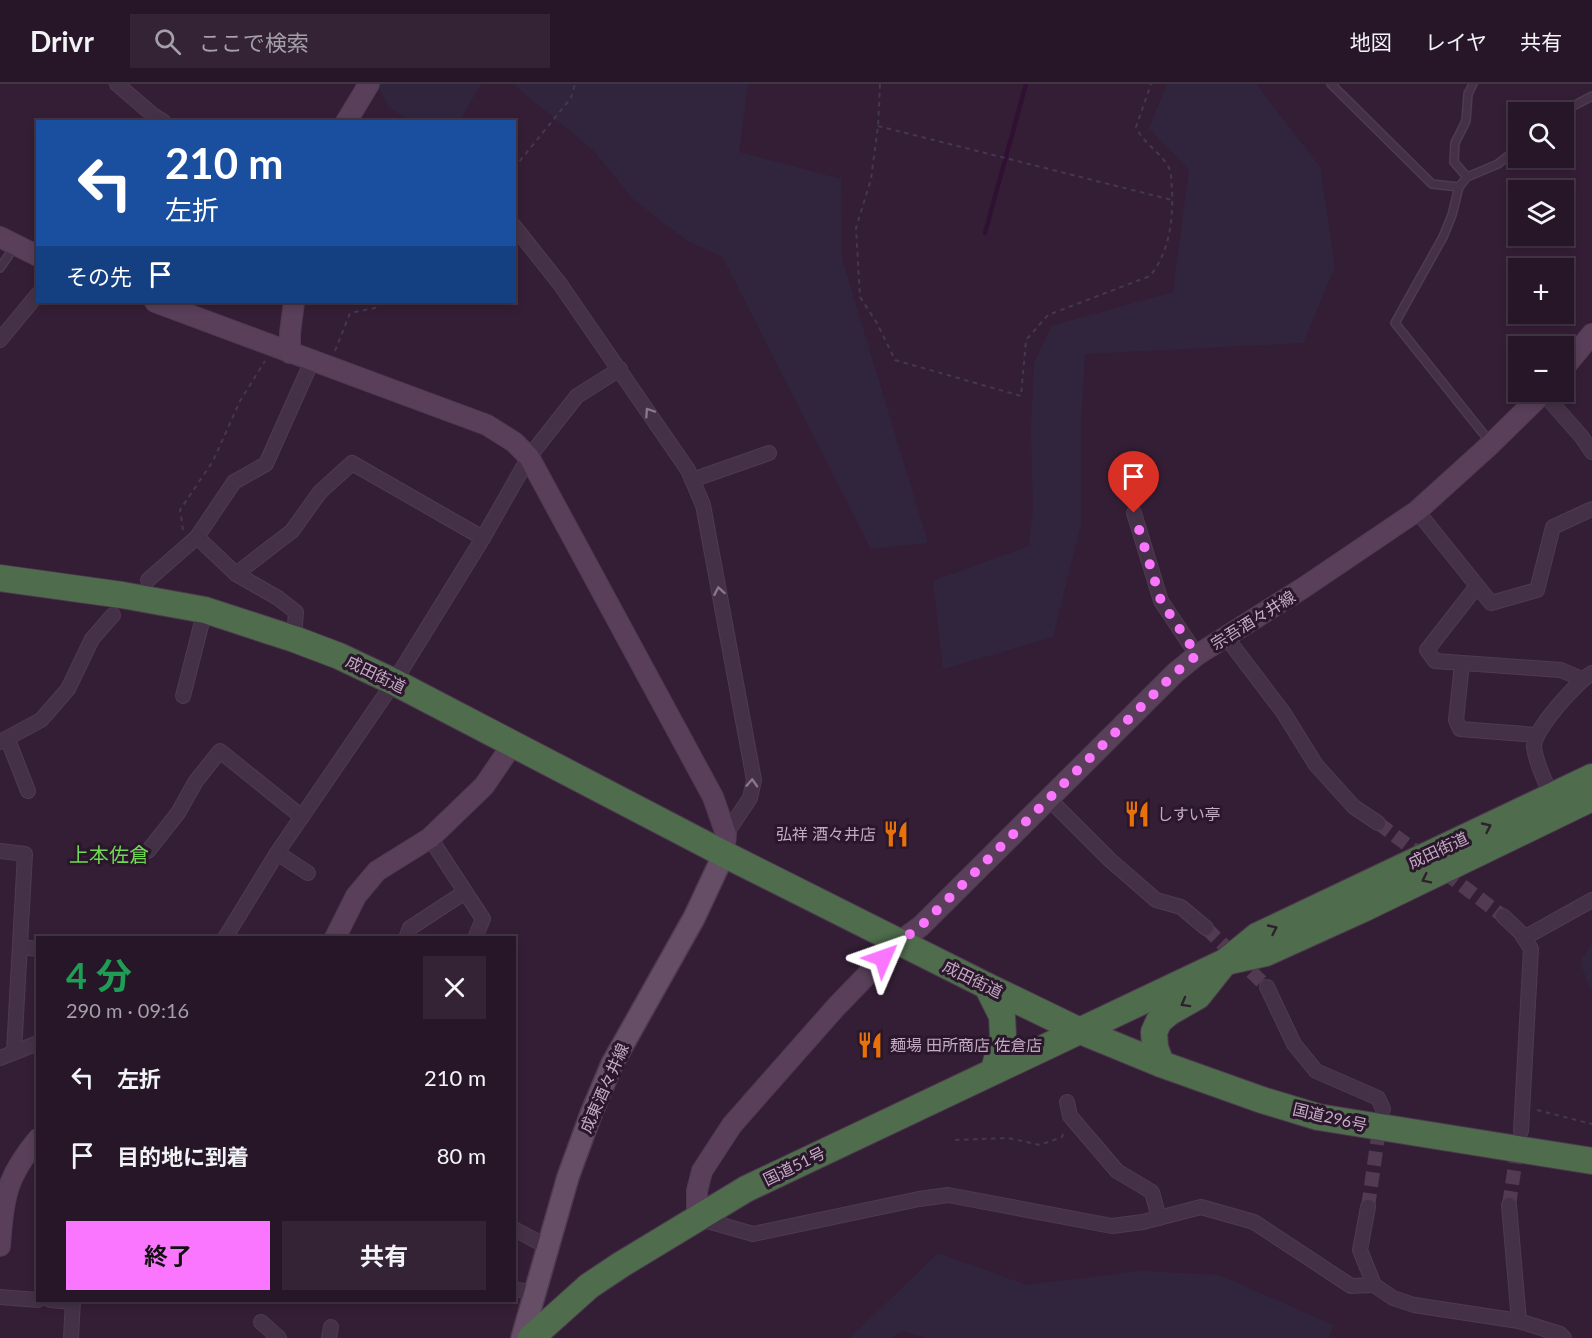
<!DOCTYPE html>
<html lang="ja">
<head>
<meta charset="utf-8">
<style>
  :root { --surface:#271628; --page:#332334; --text:#f1f3f6; --muted:#a49fa8; --line:#433545; --accent:#fa76fe }
  body { margin:0; font-family:Lato,"Noto Sans JP",sans-serif; background:var(--page); color:var(--text); height:100vh; display:flex; flex-direction:column; font-size:22px; white-space:nowrap }
  * { box-sizing:border-box; margin:0 }
  p { font-size:20px; color:var(--muted) }
  .icon { flex:none; width:33px; height:33px; fill:none; stroke:currentColor; stroke-width:2; stroke-linecap:round; stroke-linejoin:round }
  .map { position:relative; flex:1; overflow:hidden }
  .panel { position:absolute; left:36px; top:852px; width:480px; height:366px; display:flex; flex-direction:column; background:var(--surface); border-radius:0px; box-shadow:0 3px 9px #0003,0 0 0 2px var(--line) }
  .panel>* { flex:none }
  .hud { position:absolute; left:36px; top:36px; width:480px; height:183px; border-radius:0px; box-shadow:0 3px 9px #0003,0 0 0 2px var(--line); background:#1a4fa0; color:#fff; overflow:hidden }
  .controls { position:absolute; left:1508px; top:18px; display:grid; gap:12px }
  .controls a { display:grid; place-items:center; width:66px; height:66px; border-radius:0px; background:var(--surface); box-shadow:0 3px 9px #0003,0 0 0 2px var(--line); font-size:30px }
  .pin { position:absolute; display:grid; place-items:center; width:51px; height:51px; color:#fff; margin:-62px -26px; border-radius:50% 50% 50% 0; rotate:-45deg; box-shadow:0 0 6px #0007 }
  .pin .icon { rotate:45deg }
  .me { position:absolute; width:66px; margin:-33px; rotate:47deg; stroke-linejoin:round; filter:drop-shadow(0 0 4px #0008) }
  .turn { display:flex; align-items:center; gap:21px; height:126px; padding:0 30px; font-size:27px }
  .turn .icon { width:78px; height:78px; stroke-width:2.5 }
  .turn b { display:block; font-size:42px; line-height:51px }
  .then { display:flex; align-items:center; height:57px; padding:0 30px; background:#0003; gap:12px; font-size:22px }
  .round { display:grid; place-items:center; flex:none; width:63px; height:63px; border-radius:0px; background:var(--page) }
  .head { display:flex; align-items:center; justify-content:space-between; height:102px; padding:0 30px }
  h1 { font-size:36px; font-weight:700; line-height:45px; color:#1e9e55 }
  .button { display:flex; gap:12px; margin-top:auto; padding:12px 30px }
  .button a { flex:1; height:69px; border-radius:0px; background:var(--accent); color:#111; font-size:24px; font-weight:700; line-height:69px; text-align:center }
  .button a+a { background:var(--page); color:var(--text) }
  ul { padding:0; list-style:none }
  li { display:flex; align-items:center; gap:18px; height:78px; padding:0 30px }
  li div { flex:1 }
  li b { display:block; font-size:22px }
  li em { font-style:normal }
  header { display:flex; align-items:center; gap:36px; box-sizing:border-box; height:84px; padding:0 30px; background:var(--surface); border-bottom:2px solid var(--line) }
  header strong { font-size:28px }
  nav { display:flex; gap:33px; margin-inline-start:auto; font-size:21px }
  .search { width:420px; height:54px; background:var(--page); display:flex; align-items:center; gap:15px; box-sizing:border-box; padding:0 21px; border-radius:0px; color:var(--muted); font-size:22px }
  .map>svg:first-child { display:block }
  .green { fill:#31253d }
  .lines { fill:none; stroke-linecap:round; stroke-linejoin:round }
  .stream { stroke:#311133; stroke-width:4.5 }
  .street-tunnel { stroke:#513a52; stroke-width:14; stroke-dasharray:14 7; stroke-linecap:butt }
  .lane-casing { stroke:#4f3a50; stroke-width:10 }
  .street-casing { stroke:#4f3a50; stroke-width:16 }
  .secondary-casing { stroke:#4f3a50; stroke-width:22 }
  .primary-casing { stroke:#4f3a50; stroke-width:24 }
  .highway-casing { stroke:#4d394e; stroke-width:28 }
  .path { stroke:#423850; stroke-width:2; stroke-dasharray:4.5 4.5; stroke-linecap:butt }
  .lane { stroke:#453147; stroke-width:7 }
  .street { stroke:#453147; stroke-width:14 }
  .secondary { stroke:#593f5a; stroke-width:20 }
  .primary { stroke:#664e67; stroke-width:21 }
  .highway { stroke:#4f6d4d; stroke-width:26 }
  .oneway { stroke:#8b748c }
  .oneway2 { stroke:#2e202e }
  .route { stroke:#fa76fe; stroke-width:10; stroke-dasharray:0 18 }
  .labels { text-anchor:middle; stroke-width:6; stroke-linejoin:round; paint-order:stroke }
  .street-label { font-size:16px; fill:#c4aac4; stroke:#2a172b }
  .poi-label { font-size:16px; fill:#c4aac4; stroke:#2a172b; text-anchor:start }
  .quarter-label { font-size:20px; fill:#6ed951; stroke:#2a172b }
</style>
</head>
<body>
<header>
<strong>Drivr</strong>
<div class="search"><svg class="icon" aria-label="search" viewBox="0 0 24 24"><circle cx="10" cy="10" r="6"/><path d="M15 15l6 6"/></svg>ここで検索</div>
<nav><a>地図</a><a>レイヤ</a><a>共有</a></nav>
</header>
<div class="map">
<svg width="1592" height="1254" viewBox="0 0 1592 1254">
  <rect width="100%" height="100%" fill="#341e36"/>
  <g class="green">
    <path d="M377,0H481L459,38L410,37L388,22Z"/>
    <path d="M513,0H748L739,68L841,95L842,175L928,459L871,465L722,172L689,158L634,116L594,67Z"/>
    <path d="M1167,0H1256L1320,83L1335,183L1303,259L1085,270L1081,340V440L1053,553L943,585L933,497L1029,462L1033,426L1031,348L1034,279L1051,242L1173,208L1189,86L1149,44Z"/>
    <path d="M1592,859V909L1580,878Z"/>
    <path d="M938,1169L1026,1201L1142,1187L1219,1191L1333,1241L1329,1254H928L902,1247L891,1254H850Z"/>
  </g>
  <g class="lines">
    <path class="stream" d="M985,149L1026,0"/>
    <g class="street-tunnel">
      <path d="M1378,739L1503,832"/>
      <path d="M1206,844L1267,903"/>
      <path d="M1509,1121L1518,1061"/>
      <path d="M1368,1123L1380,1039"/>
    </g>
    <g class="lane-casing">
      <g id="lane">
        <path d="M1331,0L1432,100L1459,103"/>
        <path d="M1562,28L1592,12"/>
        <path d="M1467,93L1454,78L1455,59L1466,37L1468,10L1473,0"/>
        <path d="M0,184L15,162"/>
        <path d="M1490,358L1395,239L1443,153L1452,131L1459,103L1467,93L1498,80L1518,64"/>
      </g>
    </g>
    <g class="street-casing">
      <g id="street">
        <path d="M117,0L153,31L164,38"/>
        <path d="M514,142L560,200L688,386L703,421L754,696L750,714L726,750"/>
        <path d="M0,256L38,210"/>
        <path d="M1543,309L1581,352L1592,368"/>
        <path d="M692,396L769,369"/>
        <path d="M1417,427L1491,519L1537,506L1553,443L1592,425"/>
        <path d="M1134,429L1161,517L1197,571"/>
        <path d="M197,453L236,490L278,514L296,528L294,555"/>
        <path d="M236,490L292,447L320,408L352,379L483,454"/>
        <path d="M148,496L197,453L234,398L266,380L312,277"/>
        <path d="M1477,502L1427,566L1435,577L1561,586L1582,595"/>
        <path d="M1226,553L1283,628L1316,681L1354,723L1378,739"/>
        <path d="M1462,580L1456,636L1460,645L1537,651"/>
        <path d="M183,612L205,526"/>
        <path d="M8,656L28,707"/>
        <path d="M0,658L41,636L68,605L92,555L113,531"/>
        <path d="M1552,712C1545,698 1536,679 1534,663C1533,646 1577,598 1592,589"/>
        <path d="M1049,715L1110,776L1156,816L1181,823L1206,844"/>
        <path d="M430,754L483,835L475,854"/>
        <path d="M0,767L25,770L14,968"/>
        <path d="M148,767L178,729L196,697L220,667L302,733"/>
        <path d="M277,769L308,789"/>
        <path d="M1503,832L1521,849L1531,865L1521,1047"/>
        <path d="M225,854L277,769L394,598L483,454L529,373L577,312L620,285"/>
        <path d="M406,854L410,844L465,808"/>
        <path d="M1524,854L1592,816"/>
        <path d="M20,863L38,865"/>
        <path d="M1267,903L1294,960L1316,987L1378,1014L1383,1025"/>
        <path d="M0,974L38,959"/>
        <path d="M1067,1018L1070,1032L1117,1087L1152,1108L1159,1134"/>
        <path d="M1509,1121L1519,1237"/>
        <path d="M1368,1123L1360,1166L1374,1201L1393,1214L1414,1221L1519,1237L1560,1250L1564,1254"/>
        <path d="M697,1134L753,1150L919,1115L948,1111L1112,1142L1143,1138L1201,1123L1254,1138L1351,1202L1374,1201"/>
        <path d="M514,1145L548,1163"/>
        <path d="M514,1205L535,1209"/>
        <path d="M0,1213L38,1216"/>
        <path d="M50,1216L73,1218"/>
        <path d="M261,1238L279,1254"/>
        <path d="M71,1254L73,1216"/>
        <path d="M329,1254L331,1243"/>
      </g>
    </g>
    <g class="secondary-casing">
      <g id="secondary">
        <path d="M346,38L369,0"/>
        <path d="M0,153L38,172"/>
        <path d="M155,218L487,341L514,358L529,373L713,713L726,750L724,770"/>
        <path d="M290,269V249L294,218"/>
        <path d="M1563,285L1592,250"/>
        <path d="M335,854L356,812L377,787L430,754L484,702L512,661"/>
        <path d="M697,1134V1107L702,1087L732,1041L836,923L899,858L921,842L1175,589L1197,571L1303,504L1417,427L1491,360L1544,308"/>
        <path d="M0,1162C3,1115 6,1093 38,1055"/>
      </g>
    </g>
    <g class="primary-casing">
      <path id="primary" d="M522,1254L568,1093L591,1030L612,980L694,834L724,770"/>
    </g>
    <g class="highway-casing">
      <g id="highway">
        <path d="M0,494L122,511L205,526L294,555L339,572L394,598L724,770L987,902L1078,946L1161,980L1262,1016L1318,1033L1592,1077"/>
        <path d="M987,902L1002,932L1003,952L994,986"/>
        <path d="M1161,980L1155,963L1154,948L1159,937L1170,928L1198,912L1225,878L1257,852L1592,693"/>
        <path d="M531,1254L589,1202L622,1180L746,1105L1225,878L1266,869L1363,825L1592,714"/>
      </g>
    </g>
    <g class="path">
      <path d="M880,0L878,42L871,95L856,144L860,213L877,239L895,276L1021,312L1026,256L1048,231L1150,192C1170,167 1173,136 1172,105C1171,97 1172,89 1168,82C1159,67 1143,59 1136,43L1151,0"/>
      <path d="M878,42L1172,116"/>
      <path d="M514,84L571,14L575,0"/>
      <path d="M335,267L350,229L375,224L383,218"/>
      <path d="M183,446L180,426L213,377L240,317L265,277"/>
      <path d="M1537,1026L1592,1040"/>
      <path d="M955,1056L1008,1054L1040,1061L1062,1053L1064,1046"/>
    </g>
    <use href="#lane" class="lane"/>
    <use href="#street" class="street"/>
    <use href="#secondary" class="secondary"/>
    <use href="#primary" class="primary"/>
    <use href="#highway" class="highway"/>
  </g>
  <defs><path id="oneway-chevron" d="M-2-3.5L2.5 0L-2 3.5" fill="none" stroke-width="1.6" stroke-linecap="round" stroke-linejoin="round" transform="scale(1.5)"/></defs>
  <g class="oneway">
    <use href="#oneway-chevron" transform="translate(649 328) rotate(-124)"/>
    <use href="#oneway-chevron" transform="translate(719 507) rotate(-100)"/>
    <use href="#oneway-chevron" transform="translate(752 699) rotate(-87)"/>
  </g>
  <g class="oneway2">
    <use href="#oneway-chevron" transform="translate(1487 743) rotate(-25)"/>
    <use href="#oneway-chevron" transform="translate(1426 795) rotate(154)"/>
    <use href="#oneway-chevron" transform="translate(1273 845) rotate(-25)"/>
    <use href="#oneway-chevron" transform="translate(1185 919) rotate(151)"/>
  </g>
  <g class="lines">
    <path class="route" d="M883,874L899,858L921,842L1175,589L1197,571L1161,517L1134,429"/>
  </g>
  <defs>
    <g id="restaurant-bare" transform="scale(2.07)"><path d="M-5-6h1v4h1v-4h1v4h1v-4h1v5L-1.5 .5V6h-2V.5L-5-1ZM5-6V6H3V1.5H1.5Q1.5-4 5-6Z" fill="#e8710a" stroke="#2a172b" stroke-width="2.5" paint-order="stroke"/></g>
  </defs>
  <g fill-rule="evenodd">
    <use href="#restaurant-bare" x="1137" y="730"/>
    <use href="#restaurant-bare" x="896" y="750"/>
    <use href="#restaurant-bare" x="870" y="961"/>
  </g>
  <g class="labels">
    <g class="street-label">
      <text transform="translate(1253 536) rotate(-32)" y="6">宗吾酒々井線</text>
      <text transform="translate(376 590) rotate(26)" y="6">成田街道</text>
      <text transform="translate(1438 766) rotate(-25)" y="6">成田街道</text>
      <text transform="translate(973 895) rotate(26)" y="6">成田街道</text>
      <text transform="translate(604 1004) rotate(-66)" y="6">成東酒々井線</text>
      <text transform="translate(1330 1033) rotate(13)" y="6">国道296号</text>
      <text transform="translate(794 1082) rotate(-26)" y="6">国道51号</text>
    </g>
    <g class="poi-label">
      <text x="1157" y="736">しすい亭</text>
      <text x="876" y="756" text-anchor="end">弘祥 酒々井店</text>
      <text x="890" y="967">麺場 田所商店 佐倉店</text>
    </g>
    <g class="quarter-label">
      <text x="109" y="778">上本佐倉</text>
    </g>
  </g>
</svg>
<div class="controls">
<a><svg class="icon" aria-label="search" viewBox="0 0 24 24"><circle cx="10" cy="10" r="6"/><path d="M15 15l6 6"/></svg></a>
<a><svg class="icon" aria-label="layers" viewBox="0 0 24 24"><path d="M12 4l9 5-9 5-9-5zM3 14l9 5 9-5"/></svg></a>
<a>+</a>
<a>−</a>
</div>
<div class="pin" style="left:1134px;top:429px;background:#d93025"><svg class="icon" aria-label="arrive" viewBox="0 0 24 24"><path d="M6 21V4h12l-3 4 3 4H6"/></svg></div>
<svg class="me" style="left:883px;top:874px" viewBox="-20 -20 40 40"><path d="M0-17L14 15 0 8-14 15z" fill="#fa76fe" stroke="#fff" stroke-width="4"/></svg>
<div class="hud">
<div class="turn"><svg class="icon" aria-label="left" viewBox="0 0 24 24"><path d="M17 20v-9H6M10 6l-5 5 5 5"/></svg><div><b>210 m</b>左折</div></div>
<div class="then">その先<svg class="icon" aria-label="arrive" viewBox="0 0 24 24"><path d="M6 21V4h12l-3 4 3 4H6"/></svg></div>
</div>
<section class="panel">
<div class="head"><div><h1>4 分</h1><p>290 m · 09:16</p></div><a class="round"><svg class="icon" aria-label="close" viewBox="0 0 24 24"><path d="M6 6l12 12M18 6L6 18"/></svg></a></div>
<ul>
<li><svg class="icon" aria-label="left" viewBox="0 0 24 24"><path d="M17 20v-9H6M10 6l-5 5 5 5"/></svg><div><b>左折</b></div><em>210 m</em></li>
<li><svg class="icon" aria-label="arrive" viewBox="0 0 24 24"><path d="M6 21V4h12l-3 4 3 4H6"/></svg><div><b>目的地に到着</b></div><em>80 m</em></li>
</ul>
<div class="button"><a>終了</a><a>共有</a></div>
</section>
</div>
</body>
</html>
